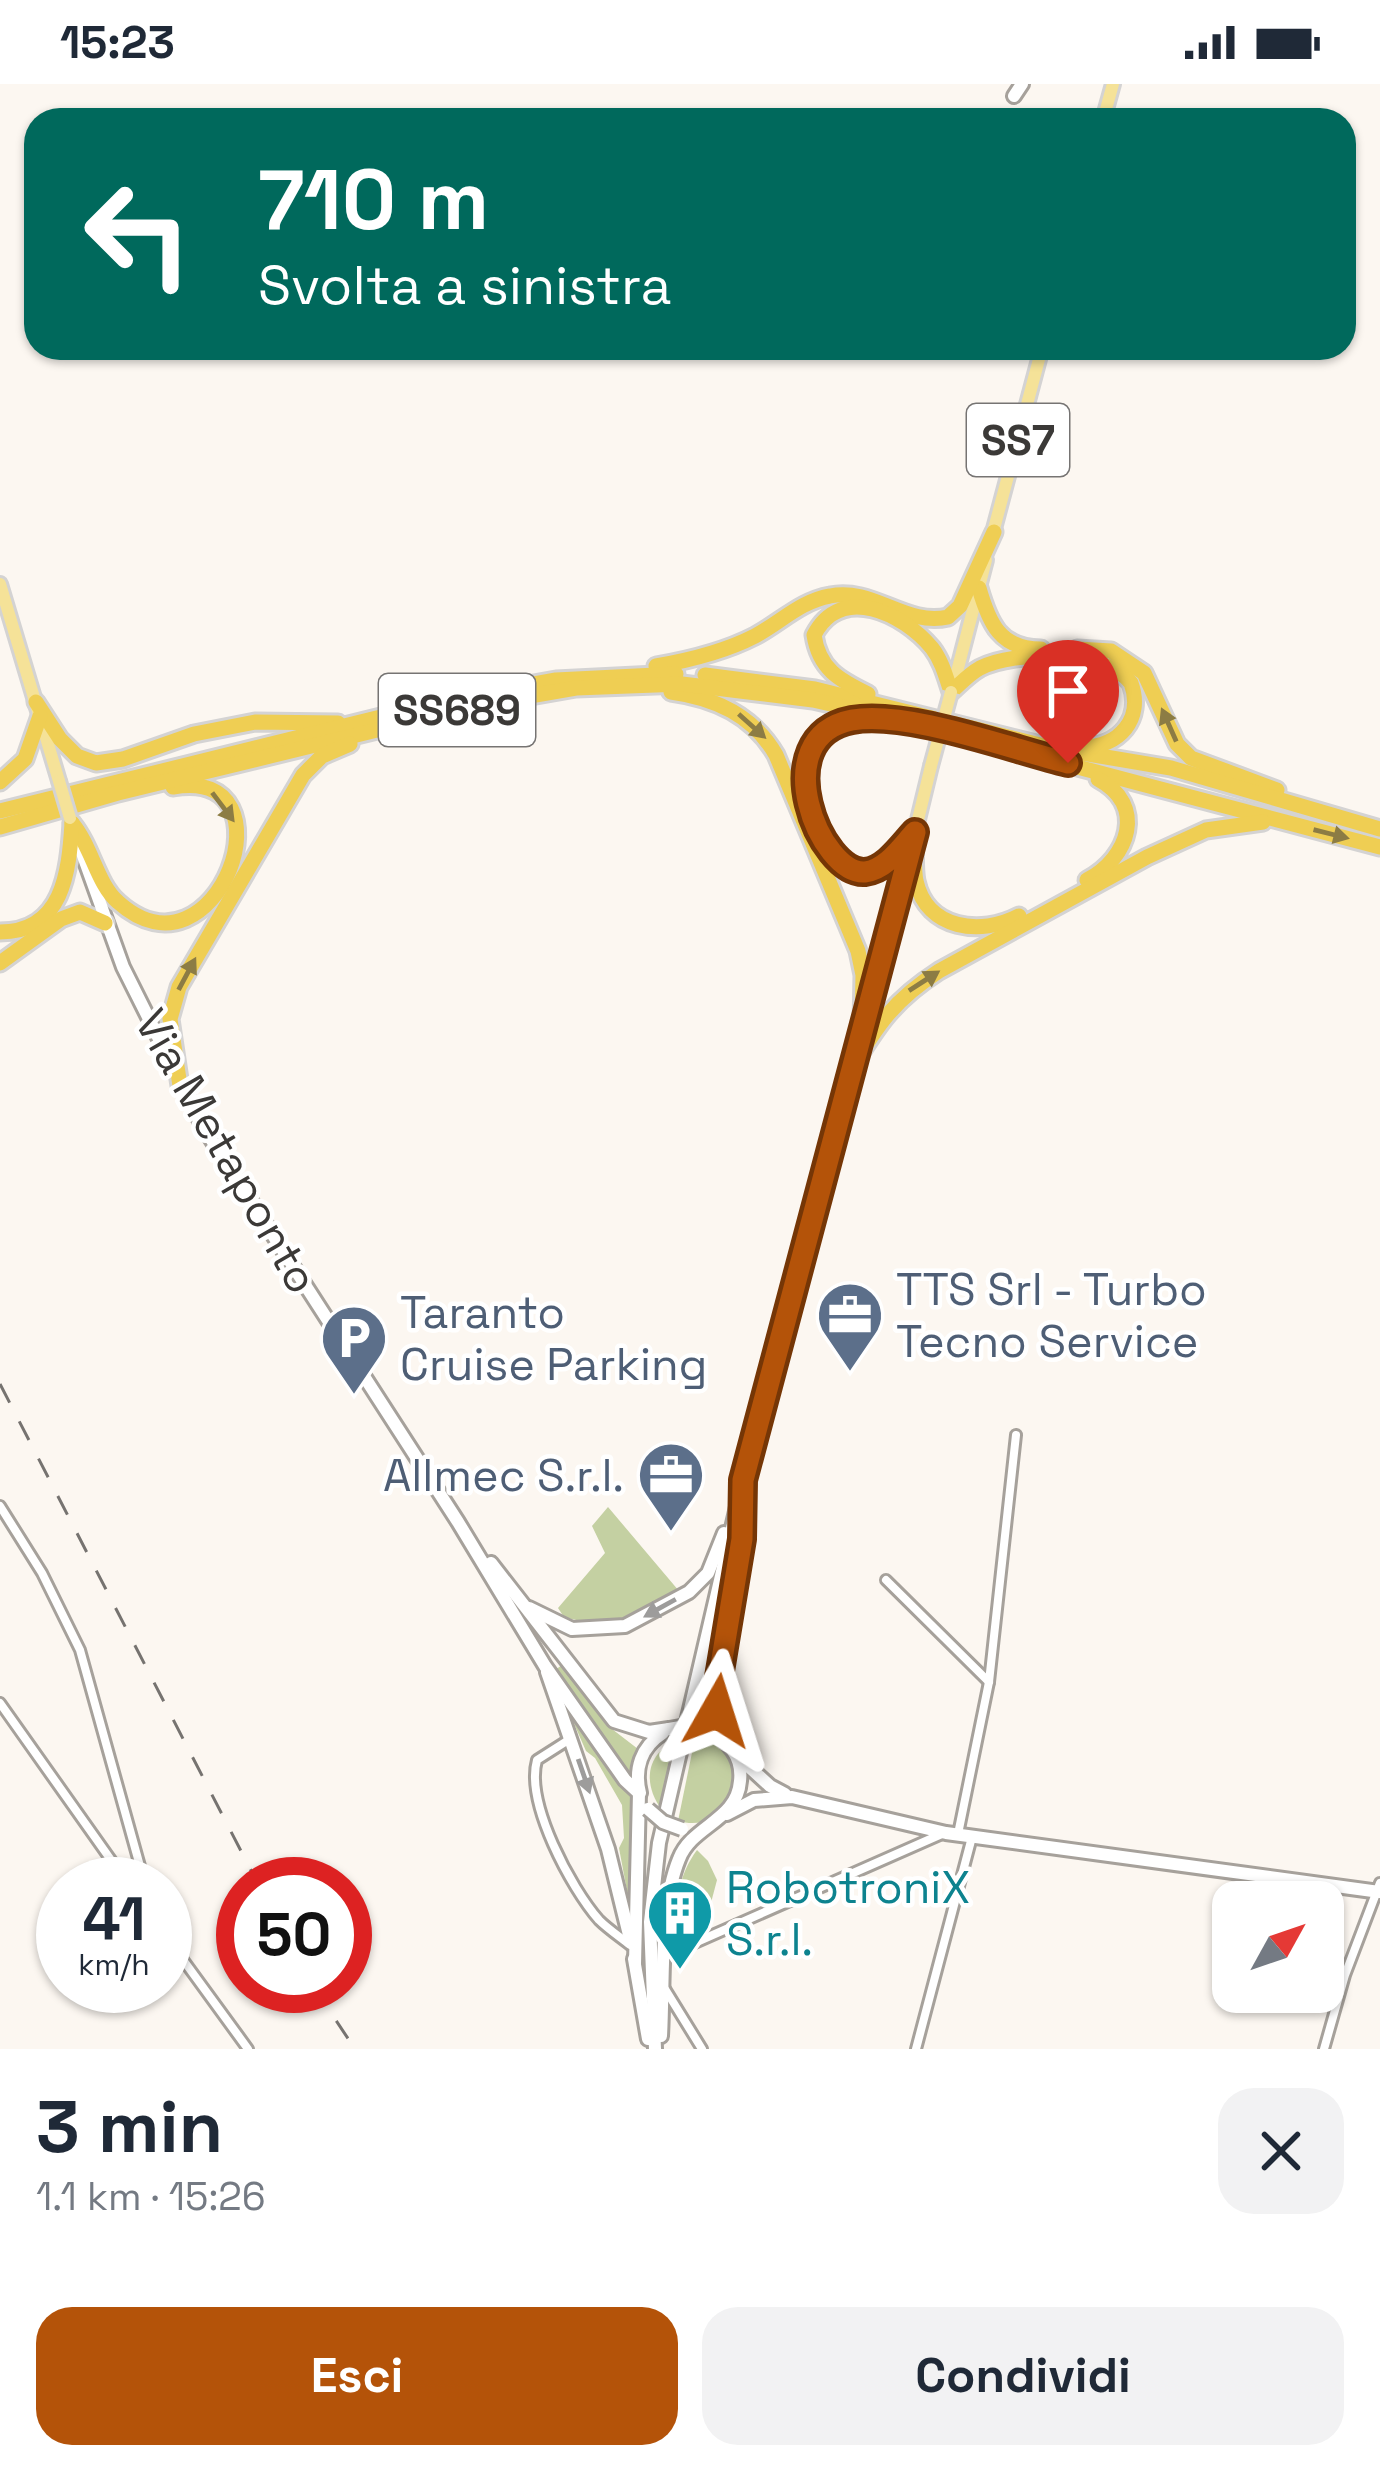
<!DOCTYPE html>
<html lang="it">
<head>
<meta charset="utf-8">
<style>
  :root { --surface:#fff; --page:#f2f2f3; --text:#1f2937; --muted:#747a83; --accent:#b45309 }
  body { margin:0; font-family:"Space Grotesk",sans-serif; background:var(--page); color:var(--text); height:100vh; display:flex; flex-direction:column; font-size:45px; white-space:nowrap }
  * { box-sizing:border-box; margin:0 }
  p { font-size:39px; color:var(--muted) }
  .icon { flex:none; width:66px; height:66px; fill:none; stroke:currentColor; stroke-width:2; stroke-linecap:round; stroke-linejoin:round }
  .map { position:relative; height:1965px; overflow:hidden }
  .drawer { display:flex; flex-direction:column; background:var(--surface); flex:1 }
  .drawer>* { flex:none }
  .banner { position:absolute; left:24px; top:24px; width:1332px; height:252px; border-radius:36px; box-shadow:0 3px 9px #0004; background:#00695c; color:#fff; overflow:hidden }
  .needle { width:78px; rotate:50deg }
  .tools { position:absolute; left:1212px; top:1797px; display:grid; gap:24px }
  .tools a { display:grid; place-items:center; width:132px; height:132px; border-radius:24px; background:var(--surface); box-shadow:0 3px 9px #0004; font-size:60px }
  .speed { position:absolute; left:36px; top:1773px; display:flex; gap:24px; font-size:60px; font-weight:700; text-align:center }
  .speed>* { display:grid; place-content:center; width:156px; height:156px; border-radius:50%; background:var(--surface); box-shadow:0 3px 9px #0004; line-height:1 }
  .speed small { font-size:30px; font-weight:400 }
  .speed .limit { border:18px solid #d22; background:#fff; color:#111 }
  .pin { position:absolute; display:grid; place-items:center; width:102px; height:102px; color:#fff; margin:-123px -51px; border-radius:50% 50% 50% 0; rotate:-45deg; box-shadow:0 0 12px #0007 }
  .pin .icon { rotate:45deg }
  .me { position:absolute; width:132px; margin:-66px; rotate:6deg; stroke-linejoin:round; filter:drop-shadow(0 0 9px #0008) }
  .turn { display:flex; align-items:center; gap:42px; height:252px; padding:0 36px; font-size:54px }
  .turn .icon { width:156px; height:156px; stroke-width:2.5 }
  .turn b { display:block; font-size:84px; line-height:102px }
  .round { display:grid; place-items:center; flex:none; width:126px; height:126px; border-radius:36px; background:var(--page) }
  .overview { display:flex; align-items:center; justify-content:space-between; height:204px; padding:0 36px }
  h1 { font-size:72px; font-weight:700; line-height:90px }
  .button { display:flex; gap:24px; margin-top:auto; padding:24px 36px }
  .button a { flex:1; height:138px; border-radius:36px; background:var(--accent); color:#fff; font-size:48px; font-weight:700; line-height:138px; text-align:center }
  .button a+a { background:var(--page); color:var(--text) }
  .status { display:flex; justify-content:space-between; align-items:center; height:84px; padding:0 60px; background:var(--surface); direction:ltr }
  .status svg { height:33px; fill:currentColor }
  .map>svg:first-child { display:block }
  .green { fill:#c4d0a2 }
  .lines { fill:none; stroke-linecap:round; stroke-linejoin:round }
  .street-casing { stroke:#a6a19b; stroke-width:14 }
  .secondary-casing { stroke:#a6a19b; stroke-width:18 }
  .primary-casing { stroke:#d4d3d3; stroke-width:18 }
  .highway-casing { stroke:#d4d3d3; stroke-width:21 }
  .street { stroke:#fff; stroke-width:8 }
  .secondary { stroke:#fff; stroke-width:12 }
  .primary { stroke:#f5e298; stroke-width:12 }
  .highway { stroke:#efce53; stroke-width:15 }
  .rail { stroke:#767370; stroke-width:3; stroke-dasharray:21 21; stroke-linecap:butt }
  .secondary-bridge-casing { stroke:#a6a19b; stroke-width:18; stroke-linecap:butt }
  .primary-bridge-casing { stroke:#d4d3d3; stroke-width:18; stroke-linecap:butt }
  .secondary-bridge { stroke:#fff; stroke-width:12 }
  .primary-bridge { stroke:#f5e298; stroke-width:12 }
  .oneway { fill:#8c7c44 }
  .oneway2 { fill:#9d9c9b }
  .route-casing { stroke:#753606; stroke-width:30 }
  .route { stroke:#b45309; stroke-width:21 }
  .labels { text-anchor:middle; stroke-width:9; stroke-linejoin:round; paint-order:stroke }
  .shield { fill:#fff; stroke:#767473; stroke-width:3 }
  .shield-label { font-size:42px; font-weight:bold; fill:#3b3937 }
  .street-label { font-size:45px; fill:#3b3937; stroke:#fff }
  .service-label { font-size:45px; fill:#4e5e75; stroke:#fff; text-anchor:start }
  .culture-label { font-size:45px; fill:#0d838f; stroke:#fff; text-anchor:start }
</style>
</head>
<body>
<div class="status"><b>15:23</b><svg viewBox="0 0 49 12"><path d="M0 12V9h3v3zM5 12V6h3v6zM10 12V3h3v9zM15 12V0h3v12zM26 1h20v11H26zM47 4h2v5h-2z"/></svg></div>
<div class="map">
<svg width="1380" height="1965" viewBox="0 0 1380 1965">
  <rect width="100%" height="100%" fill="#fcf7f1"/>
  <g class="green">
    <path d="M608,1423L679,1507C633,1532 617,1548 564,1533L558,1524L605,1469L592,1442Z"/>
    <path d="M562,1581L612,1645L638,1665L629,1692L555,1586Z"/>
    <path d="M564,1617L631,1712L634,1755L630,1823L619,1764L624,1754L622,1721L595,1674L586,1667Z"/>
    <path d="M695,1654C760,1659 740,1754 678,1737Z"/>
    <path d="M676,1657L662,1726C643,1701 645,1670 676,1657Z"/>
    <path d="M697,1766L708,1777L717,1796L708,1830L695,1850L685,1851L676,1841C676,1813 680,1789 697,1766Z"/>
  </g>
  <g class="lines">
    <g class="street-casing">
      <g id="street">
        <path d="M0,1422L42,1489L80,1566L145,1800"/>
        <path d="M886,1496L989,1598"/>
        <path d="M0,1619L128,1800"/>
        <path d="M570,1655L537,1676C525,1719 571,1804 599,1836C608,1845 620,1853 630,1861"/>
        <path d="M958,1750L989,1598L1016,1351"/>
        <path d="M667,1845L679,1857L691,1860"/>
        <path d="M165,1851L248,1965"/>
        <path d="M665,1872L944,1749"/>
        <path d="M665,1905L702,1965"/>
        <path d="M916,1965L972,1753"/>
        <path d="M1324,1965L1345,1891L1380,1799"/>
      </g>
    </g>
    <g class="secondary-casing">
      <g id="secondary">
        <path d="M1014,12L1022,0"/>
        <path d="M77,755L123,883L202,1041L458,1438L545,1582L625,1696L639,1709L635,1879"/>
        <path d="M491,1479L614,1637L649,1648L669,1645"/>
        <path d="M529,1524L572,1545L625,1542L689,1508L708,1489L724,1449"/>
        <path d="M547,1588L608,1765L630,1855"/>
        <path d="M723,1655C706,1579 741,1501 742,1424"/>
        <path d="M736,1671L770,1702L785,1710"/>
        <path d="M640,1709C634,1685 641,1663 663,1649"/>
        <path d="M727,1730L754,1716L792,1713L946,1749L1380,1808"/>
        <path d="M634,1875L648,1955"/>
        <path d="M661,1952C664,1899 659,1824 679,1775C692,1741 737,1737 740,1697C743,1672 727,1657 708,1645"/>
        <path d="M655,1965L650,1838L659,1759L743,1397L911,762"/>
      </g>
    </g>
    <g class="primary-casing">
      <g id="primary">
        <path d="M1103,36L1113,0"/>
        <path d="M991,456L1042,264"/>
        <path d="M0,500L59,697"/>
        <path d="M952,607L986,476"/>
        <path d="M915,748L931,682"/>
      </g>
    </g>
    <g class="highway-casing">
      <g id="highway">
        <path d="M979,504C989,539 1000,565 1041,565"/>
        <path d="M1077,565L1111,567L1144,589L1177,660L1191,674L1277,706"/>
        <path d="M656,582C691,576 724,568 755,552C781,538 801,517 830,512C873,503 906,543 948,533L960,522L994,448"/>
        <path d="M705,591L815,605L1052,664L1171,684L1380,745"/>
        <path d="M671,608C715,614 753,631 776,671L858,867L863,891L862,942"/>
        <path d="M868,610C839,596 819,585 814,551C841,499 903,529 932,564C942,577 946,593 951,608C960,600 969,590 980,584C1015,566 1105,566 1131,599C1144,635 1119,663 1083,663"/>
        <path d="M36,618L60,655L77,672L96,679L123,675L194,650L255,638L338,639"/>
        <path d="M869,635C757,638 817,788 864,788C885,788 902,763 915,748"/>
        <path d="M0,698L25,675L40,632"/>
        <path d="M0,727L462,613L556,596L676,590"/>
        <path d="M72,739C92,763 97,800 118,818C217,907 298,681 173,703"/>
        <path d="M0,743L118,709L484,620L576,604L682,600L813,616L896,635L1380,763"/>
        <path d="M915,748C915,764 913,782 916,797C927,846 981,852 1019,832"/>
        <path d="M1087,796C1129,774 1147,721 1098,695"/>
        <path d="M0,848C63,848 69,788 72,739"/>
        <path d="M0,879L61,835L80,828L105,839"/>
        <path d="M851,985C878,940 894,916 939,887L1147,773L1206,746L1263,738"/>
        <path d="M180,1002L170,935L179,903L303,691L322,672L350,660"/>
      </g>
    </g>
    <use href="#street" class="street"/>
    <use href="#secondary" class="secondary"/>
    <use href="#primary" class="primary"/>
    <use href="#highway" class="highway"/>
    <g class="rail">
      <path d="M0,1300L258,1800"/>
      <path d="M313,1902L355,1965"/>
    </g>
    <g class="secondary-bridge-casing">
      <g id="secondary-bridge">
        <path d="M669,1645L686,1642L708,1645"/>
        <path d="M648,1725L663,1738L682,1745"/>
      </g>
    </g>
    <g class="primary-bridge-casing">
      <g id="primary-bridge">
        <path d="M931,682L951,608"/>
        <path d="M59,697L70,734"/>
      </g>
    </g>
    <use href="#secondary-bridge" class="secondary-bridge"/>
    <use href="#primary-bridge" class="primary-bridge"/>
  </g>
  <defs><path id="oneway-solid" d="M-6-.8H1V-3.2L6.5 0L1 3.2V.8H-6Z" transform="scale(3)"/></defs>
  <g class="oneway">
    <use href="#oneway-solid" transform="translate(1169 641) rotate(-114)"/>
    <use href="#oneway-solid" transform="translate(752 642) rotate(42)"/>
    <use href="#oneway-solid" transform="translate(223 723) rotate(53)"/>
    <use href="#oneway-solid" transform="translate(1331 750) rotate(14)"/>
    <use href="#oneway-solid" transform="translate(187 890) rotate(-62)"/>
    <use href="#oneway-solid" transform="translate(924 897) rotate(-33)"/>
  </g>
  <g class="oneway2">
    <use href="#oneway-solid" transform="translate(660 1524) rotate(151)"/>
    <use href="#oneway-solid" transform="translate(584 1692) rotate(71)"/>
  </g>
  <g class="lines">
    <g class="route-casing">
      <path id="route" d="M717,1627V1605L742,1455L743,1396L915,748C902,762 886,786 865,788C820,791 764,653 852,636C907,626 1011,665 1068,679"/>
    </g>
    <use href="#route" class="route"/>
  </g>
  <defs>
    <g id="office-pin" transform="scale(3.45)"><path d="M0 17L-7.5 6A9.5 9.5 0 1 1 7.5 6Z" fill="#5c6f8a" stroke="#fff"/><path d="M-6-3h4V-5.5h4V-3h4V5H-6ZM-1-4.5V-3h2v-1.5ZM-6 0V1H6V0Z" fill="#fff"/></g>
    <g id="parking-pin" transform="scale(3.45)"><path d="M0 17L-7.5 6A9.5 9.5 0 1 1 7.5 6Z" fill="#5c6f8a" stroke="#fff"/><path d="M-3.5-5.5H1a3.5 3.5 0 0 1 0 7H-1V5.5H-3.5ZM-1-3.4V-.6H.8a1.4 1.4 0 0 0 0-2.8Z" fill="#fff"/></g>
    <g id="building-pin" transform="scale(3.45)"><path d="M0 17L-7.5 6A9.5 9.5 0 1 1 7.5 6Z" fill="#0f9aa8" stroke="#fff"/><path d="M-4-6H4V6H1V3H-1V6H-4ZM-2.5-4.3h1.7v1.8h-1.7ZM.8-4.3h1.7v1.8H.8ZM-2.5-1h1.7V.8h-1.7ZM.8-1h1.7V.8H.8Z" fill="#fff"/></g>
  </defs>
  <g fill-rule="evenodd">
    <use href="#office-pin" x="850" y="1231"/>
    <use href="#parking-pin" x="354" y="1254"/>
    <use href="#office-pin" x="671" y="1391"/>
    <use href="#building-pin" x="680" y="1829"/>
  </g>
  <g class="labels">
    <g class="shield">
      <rect x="967" y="320" width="102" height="72" rx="9"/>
      <rect x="379" y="590" width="156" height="72" rx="9"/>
    </g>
    <g class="shield-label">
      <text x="1018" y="371">SS7</text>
      <text x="457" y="641">SS689</text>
    </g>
    <g class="street-label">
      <text transform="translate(227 1067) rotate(60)" y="16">Via Metaponto</text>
    </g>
    <g class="service-label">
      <text x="896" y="1221">TTS Srl - Turbo<tspan x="896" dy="52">Tecno Service</tspan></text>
      <text x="400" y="1244">Taranto<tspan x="400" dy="52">Cruise Parking</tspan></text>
      <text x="624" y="1407" text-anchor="end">Allmec S.r.l.</text>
    </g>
    <g class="culture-label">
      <text x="726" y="1819">RobotroniX<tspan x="726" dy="52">S.r.l.</tspan></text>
    </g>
  </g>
</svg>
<div class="tools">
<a><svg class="needle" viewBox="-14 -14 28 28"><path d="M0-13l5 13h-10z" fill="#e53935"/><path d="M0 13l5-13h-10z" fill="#747a83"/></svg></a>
</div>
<div class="speed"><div>41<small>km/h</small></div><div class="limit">50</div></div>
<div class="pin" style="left:1068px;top:679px;background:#d93025"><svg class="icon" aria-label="arrive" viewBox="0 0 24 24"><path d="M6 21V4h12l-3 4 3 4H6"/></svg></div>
<svg class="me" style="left:717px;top:1627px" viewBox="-20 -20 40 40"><path d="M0-17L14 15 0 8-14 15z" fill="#b45309" stroke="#fff" stroke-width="4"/></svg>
<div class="banner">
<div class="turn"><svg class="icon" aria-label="left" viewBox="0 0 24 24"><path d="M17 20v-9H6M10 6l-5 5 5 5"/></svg><div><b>710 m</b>Svolta a sinistra</div></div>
</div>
</div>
<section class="drawer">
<div class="overview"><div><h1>3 min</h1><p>1.1 km · 15:26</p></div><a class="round"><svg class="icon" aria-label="close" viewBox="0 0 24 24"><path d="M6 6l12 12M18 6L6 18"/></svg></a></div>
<div class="button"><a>Esci</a><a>Condividi</a></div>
</section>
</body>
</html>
